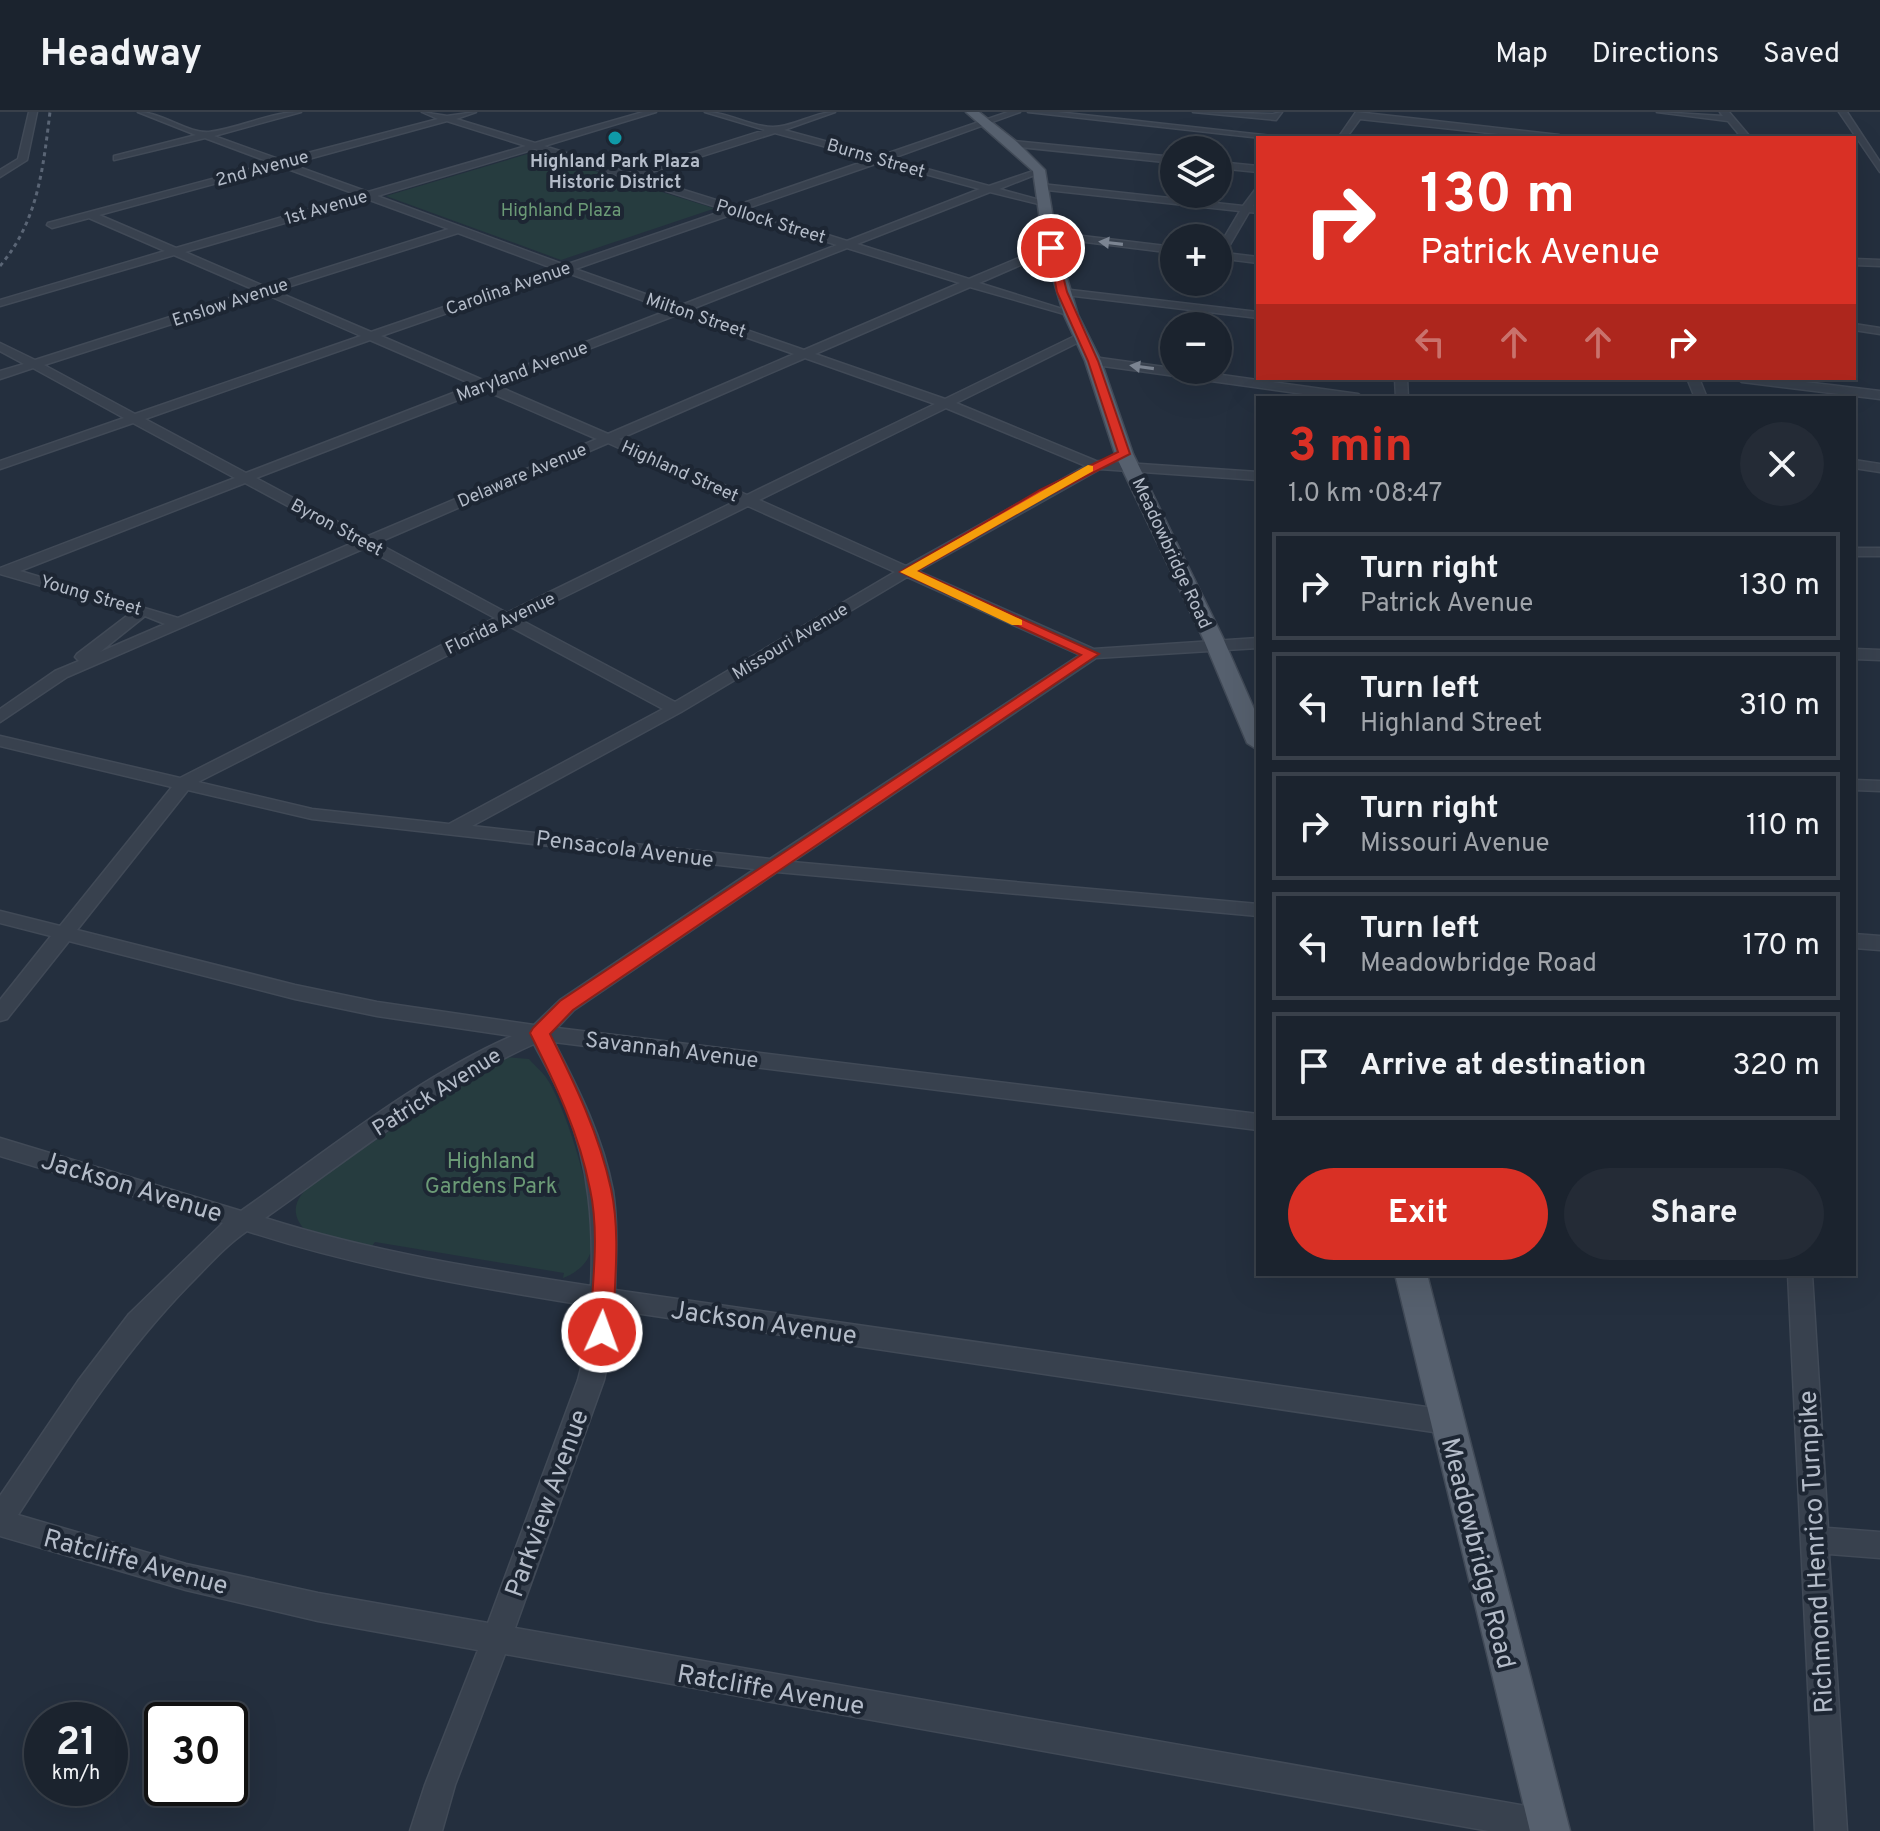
<!DOCTYPE html>
<html lang="en">
<head>
<meta charset="utf-8">
<style>
  :root { --surface:#1b232e; --page:#242b36; --text:#f1f3f6; --muted:#a0a4aa; --line:#39404a; --accent:#d93025 }
  body { margin:0; font-family:Overpass,sans-serif; background:var(--page); color:var(--text); height:100vh; display:flex; flex-direction:column; font-size:30px; white-space:nowrap }
  * { box-sizing:border-box; margin:0 }
  p { font-size:26px; color:var(--muted) }
  .icon { flex:none; width:44px; height:44px; fill:none; stroke:currentColor; stroke-width:2; stroke-linecap:round; stroke-linejoin:round }
  .map { position:relative; flex:1; overflow:hidden }
  .panel { position:absolute; left:1256px; top:284px; width:600px; height:880px; display:flex; flex-direction:column; background:var(--surface); border-radius:0px; box-shadow:0 8px 32px #0002,0 0 0 2px var(--line) }
  .panel>* { flex:none }
  .top-card { position:absolute; left:1256px; top:24px; width:600px; height:244px; border-radius:0px; box-shadow:0 8px 32px #0002,0 0 0 2px var(--line); background:#d93025; color:#fff; overflow:hidden }
  .controls { position:absolute; left:1160px; top:24px; display:grid; gap:16px }
  .controls a { display:grid; place-items:center; width:72px; height:72px; border-radius:50%; background:var(--surface); box-shadow:0 8px 32px #0002,0 0 0 2px var(--line); font-size:40px }
  .speed { position:absolute; left:24px; top:1590px; display:flex; gap:16px; font-size:40px; font-weight:700; text-align:center }
  .speed>* { display:grid; place-content:center; width:104px; height:104px; border-radius:50%; background:var(--surface); box-shadow:0 8px 32px #0002,0 0 0 2px var(--line); line-height:1 }
  .speed small { font-size:20px; font-weight:400 }
  .speed .limit { border:4px solid #111; border-radius:12px; background:#fff; color:#111 }
  .pin { position:absolute; display:grid; place-items:center; width:68px; height:68px; color:#fff; margin:-34px; border:4px solid #fff; border-radius:50%; box-shadow:0 2px 8px #0007 }
  .me { position:absolute; width:88px; margin:-44px; rotate:2deg; stroke-linejoin:round; filter:drop-shadow(0 0 6px #0008) }
  .turn { display:flex; align-items:center; gap:28px; height:168px; padding:0 32px; font-size:36px }
  .turn .icon { width:104px; height:104px; stroke-width:2.5 }
  .turn b { display:block; font-size:56px; line-height:68px }
  .lanes { display:flex; align-items:center; height:76px; padding:0 32px; background:#0003; justify-content:center; gap:40px; direction:ltr }
  .lanes .off { opacity:.35 }
  .round { display:grid; place-items:center; flex:none; width:84px; height:84px; border-radius:42px; background:var(--page) }
  .headline { display:flex; align-items:center; justify-content:space-between; height:136px; padding:0 32px }
  h1 { font-size:48px; font-weight:700; line-height:60px; color:var(--accent) }
  .primary-button { display:flex; gap:16px; margin-top:auto; padding:16px 32px }
  .primary-button a { flex:1; height:92px; border-radius:48px; background:var(--accent); color:#fff; font-size:32px; font-weight:700; line-height:92px; text-align:center }
  .primary-button a+a { background:var(--page); color:var(--text) }
  ul { padding:0; list-style:none }
  li { display:flex; align-items:center; gap:24px; height:108px; margin:0 16px 12px; padding:0 16px; border:4px solid var(--line); border-radius:0px }
  li div { flex:1 }
  li b { display:block; font-size:30px }
  li em { font-style:normal }
  header { display:flex; align-items:center; gap:48px; box-sizing:border-box; height:112px; padding:0 40px; background:var(--surface); border-bottom:2px solid var(--line) }
  header strong { font-size:38px }
  nav { display:flex; gap:44px; margin-inline-start:auto; font-size:28px }
  .map>svg:first-child { display:block }
  .green { fill:#263c3f }
  .lines { fill:none; stroke-linecap:round; stroke-linejoin:round }
  .minor-casing { stroke:#414a57; stroke-width:3 }
  .major-casing { stroke:#414a57; stroke-width:3 }
  .minor { fill:#38414e; fill-rule:evenodd }
  .major { fill:#56606e; fill-rule:evenodd }
  .rail { stroke:#5a6575; stroke-width:3; stroke-dasharray:4 4; stroke-linecap:butt }
  .oneway { fill:#7c8592 }
  .route { fill:#d93025; stroke:#8d1f18; stroke-width:2 }
  .slow { fill:#f59e0b }
  .culture-dot { fill:#0f9aa8; stroke:#1d2633; stroke-width:3 }
  .labels { text-anchor:middle; stroke-width:8; stroke-linejoin:round; paint-order:stroke }
  .far-street-label { font-size:18px; fill:#b4bcc9; stroke:#1d2633 }
  .far-poi-label { font-size:18px; font-weight:bold; fill:#b4bcc9; stroke:#1d2633 }
  .far-park-label { font-size:18px; fill:#6b9a76; stroke:#1d2633 }
  .street-label { font-size:22px; fill:#b4bcc9; stroke:#1d2633 }
  .park-label { font-size:22px; fill:#6b9a76; stroke:#1d2633 }
  .near-street-label { font-size:26px; fill:#b4bcc9; stroke:#1d2633 }
</style>
</head>
<body>
<header>
<strong>Headway</strong>
<nav><a>Map</a><a>Directions</a><a>Saved</a></nav>
</header>
<div class="map">
<svg width="1880" height="1719" viewBox="0 0 1880 1719">
  <rect width="100%" height="100%" fill="#242f3e"/>
  <g class="green">
    <path d="M534,40L713,96V97L561,148L386,84Z"/>
    <path d="M505,945L529,947C535,954 544,961 549,970C568,1002 602,1107 590,1142C585,1154 574,1162 563,1166L564,1161L375,1130L368,1139L307,1120C287,1101 296,1084 315,1069L485,955Z"/>
  </g>
  <g class="lines">
    <g class="minor-casing">
      <g id="minor">
        <path d="M29,0H37L27,48L0,65V58L18,47Z"/>
        <path d="M138,0C161,0 189,22 209,20C241,16 269,0 301,0L214,24L281,48L438,7L422,0L447,4L476,0L456,7L535,31L643,0H656L544,34L629,61L765,18L705,0C729,0 750,15 773,15C794,15 814,0 835,0L784,18L880,44L1008,0H1020L890,47L989,74L1042,56V60L999,77L1047,90V94L990,80L857,132L969,167L1047,134H1055V138L979,171L1075,201V205L970,175L815,242L945,287L1079,222H1087V226L956,291L1096,349L1258,360V368L1100,357L918,459L1094,537L1258,526V536L1096,546L792,750L1258,792V804L777,760L574,898L557,916L1258,1002V1018L554,930C579,978 603,1026 613,1079C618,1112 616,1145 615,1178L1447,1298L1456,1302L1460,1310L1456,1318L1447,1322L615,1198L614,1220L604,1268L515,1516L1549,1698L1560,1703L1565,1714L1563,1719H1489L505,1542L455,1673L442,1719H410L425,1673L478,1538L318,1509L186,1478L0,1424V1384L78,1269L129,1202L223,1111L0,1044V1026L241,1099C327,1039 416,966 512,924L377,904L295,887L69,829L7,907L0,909V888L51,824L0,811V799L60,814L172,675L0,634V624L180,666L495,506L365,436L67,565L0,610V597L55,559L79,549L75,545L77,542L132,500L0,462V456L235,366L133,311L0,357V349L124,306L33,256L0,267V259L24,252L0,239V231L35,248L255,178L174,143L0,194V188L165,139L89,106L52,116L47,113L48,111L272,51L205,26L114,48V44L196,23ZM447,9L526,34L368,80L290,52ZM775,21L871,47L735,94L639,64ZM535,37L726,98L565,153L377,84ZM881,50L980,77L847,129L745,97ZM280,54L358,83L176,136L99,103ZM367,87L449,117L266,175L185,140ZM736,101L837,133L679,194L575,157ZM458,121L555,157L371,220L275,179ZM847,136L960,171L804,238L689,198ZM565,160L669,198L485,269L381,224ZM265,182L361,224L135,302L44,253ZM679,202L794,242L608,322L495,273ZM370,228L474,273L246,361L145,307ZM805,246L935,292L747,383L619,327ZM484,278L597,327L366,425L256,366ZM946,296L1086,354L906,454L759,388ZM608,331L736,389L507,501L377,431ZM245,371L355,430L178,506L20,459ZM748,394L895,460L675,590L519,507ZM907,465L1080,543L770,747L472,714L681,600ZM145,504L165,512L100,540ZM507,513L663,597L449,712L312,697L198,670ZM188,678L312,707L755,757L560,888L534,913L377,890L295,873L77,818ZM534,932C545,953 558,975 567,998C589,1055 594,1113 591,1174C481,1157 372,1140 265,1106C352,1045 437,975 534,932ZM247,1119C361,1156 473,1175 591,1194L590,1220L578,1268L488,1511L318,1481L186,1452L18,1403C71,1322 121,1243 189,1173C208,1154 225,1134 247,1119Z"/>
        <path d="M1028,0H1057L1291,26H1261Z"/>
        <path d="M1193,0L1273,2L1282,0L1276,8Z"/>
        <path d="M1356,0L1559,23L1563,26H1535L1360,7L1346,26H1338Z"/>
        <path d="M1657,0L1723,4L1720,0H1729L1751,26H1742L1728,9Z"/>
        <path d="M1839,0H1847L1880,50V60Z"/>
        <path d="M1013,29L1174,45V51L1010,34Z"/>
        <path d="M1218,50L1258,54V60L1218,56Z"/>
        <path d="M1041,72L1243,94L1258,74V85L1253,94L1258,95V101L1249,100L1225,141L1258,145V151L1218,146V136L1240,99L1038,77Z"/>
        <path d="M1049,120L1174,135V141L1045,125V121Z"/>
        <path d="M1854,147L1880,148V154L1854,153Z"/>
        <path d="M1062,177L1258,200V206L1058,182V178Z"/>
        <path d="M1854,212L1880,216V222L1854,218Z"/>
        <path d="M1093,245L1358,282L1364,286H1332L1089,252L1087,249Z"/>
        <path d="M1395,266H1407L1408,286H1396Z"/>
        <path d="M1687,266H1699L1707,286H1695Z"/>
        <path d="M1736,266H1771L1880,279V287L1742,270Z"/>
        <path d="M1854,348L1880,352V360L1854,356Z"/>
        <rect x="1854" y="436" width="26" height="8"/>
        <path d="M1854,537L1880,538V548L1854,547Z"/>
        <path d="M1854,668L1880,669V679L1854,678Z"/>
        <path d="M1854,822L1880,824V838L1854,836Z"/>
        <path d="M1788,1162H1812L1828,1416L1880,1420V1446L1829,1442L1847,1719H1815Z"/>
      </g>
    </g>
    <g class="major-casing">
      <g id="major">
        <path d="M966,0H979L1017,30L1045,58L1058,136L1078,203L1101,249L1133,342L1223,526L1258,606V638L1247,631L1203,526L1115,342L1085,249L1064,203L1044,136L1033,59Z"/>
        <path d="M1395,1162H1427L1570,1719H1530Z"/>
      </g>
    </g>
    <use href="#minor" class="minor"/>
    <use href="#major" class="major"/>
    <path class="rail" d="M0,154C38,109 43,57 50,0"/>
  </g>
  <defs><path id="oneway-solid" d="M-6-.8H1V-3.2L6.5 0L1 3.2V.8H-6Z" transform="scale(2)"/></defs>
  <g class="oneway">
    <use href="#oneway-solid" transform="translate(1111 131) rotate(-173)"/>
    <use href="#oneway-solid" transform="translate(1142 255) rotate(-172)"/>
  </g>
  <path class="route" d="M1048,134L1056,136L1067,180L1098,249L1130,342L1049,383L917,459L1099,542L573,898L550,922C575,972 599,1022 611,1077C621,1123 614,1173 613,1220L610,1226L602,1229L594,1226L590,1220C592,1173 600,1123 590,1077C579,1021 555,971 530,921L533,916L560,889L1081,543L900,460L1040,378L1118,340L1088,249L1057,180Z"/>
  <path class="slow" d="M1088,353L1093,354V359L917,459L1022,508V513H1012L900,460Z"/>
  <circle class="culture-dot" cx="615" cy="26" r="8"/>
  <g class="labels">
    <g class="far-street-label">
      <text transform="translate(876 46) rotate(16)" y="6">Burns Street</text>
      <text transform="translate(262 56) rotate(-15)" y="6">2nd Avenue</text>
      <text transform="translate(326 95) rotate(-16)" y="6">1st Avenue</text>
      <text transform="translate(771 109) rotate(17)" y="6">Pollock Street</text>
      <text transform="translate(508 176) rotate(-19)" y="6">Carolina Avenue</text>
      <text transform="translate(230 190) rotate(-18)" y="6">Enslow Avenue</text>
      <text transform="translate(696 203) rotate(19)" y="6">Milton Street</text>
      <text transform="translate(522 259) rotate(-21)" y="6">Maryland Avenue</text>
      <text transform="translate(680 359) rotate(24)" y="6">Highland Street</text>
      <text transform="translate(522 363) rotate(-23)" y="6">Delaware Avenue</text>
      <text transform="translate(337 415) rotate(28)" y="6">Byron Street</text>
      <text transform="translate(1172 441) rotate(65)" y="6">Meadowbridge Road</text>
      <text transform="translate(91 483) rotate(16)" y="6">Young Street</text>
      <text transform="translate(500 511) rotate(-26)" y="6">Florida Avenue</text>
      <text transform="translate(790 529) rotate(-31)" y="6">Missouri Avenue</text>
    </g>
    <g class="far-poi-label">
      <text x="615" y="55">Highland Park Plaza<tspan x="615" dy="21">Historic District</tspan></text>
    </g>
    <g class="far-park-label">
      <text x="561" y="104">Highland Plaza</text>
    </g>
    <g class="street-label">
      <text transform="translate(625 736) rotate(7)" y="8">Pensacola Avenue</text>
      <text transform="translate(672 937) rotate(7)" y="8">Savannah Avenue</text>
      <text transform="translate(436 979) rotate(-32)" y="8">Patrick Avenue</text>
    </g>
    <g class="park-label">
      <text x="491" y="1056">Highland<tspan x="491" dy="25">Gardens Park</tspan></text>
    </g>
    <g class="near-street-label">
      <text transform="translate(132 1074) rotate(17)" y="9">Jackson Avenue</text>
      <text transform="translate(764 1210) rotate(8)" y="9">Jackson Avenue</text>
      <text transform="translate(546 1391) rotate(-70)" y="9">Parkview Avenue</text>
      <text transform="translate(1815 1440) rotate(-93)" y="9">Richmond Henrico Turnpike</text>
      <text transform="translate(1479 1441) rotate(76)" y="9">Meadowbridge Road</text>
      <text transform="translate(136 1449) rotate(15)" y="9">Ratcliffe Avenue</text>
      <text transform="translate(771 1577) rotate(10)" y="9">Ratcliffe Avenue</text>
    </g>
  </g>
</svg>
<div class="controls">
<a><svg class="icon" aria-label="layers" viewBox="0 0 24 24"><path d="M12 4l9 5-9 5-9-5zM3 14l9 5 9-5"/></svg></a>
<a>+</a>
<a>−</a>
</div>
<div class="speed"><div>21<small>km/h</small></div><div class="limit">30</div></div>
<div class="pin" style="left:1051px;top:136px;background:#d93025"><svg class="icon" aria-label="arrive" viewBox="0 0 24 24"><path d="M6 21V4h12l-3 4 3 4H6"/></svg></div>
<svg class="me" style="left:602px;top:1220px" viewBox="-20 -20 40 40"><circle r="17" fill="#d93025" stroke="#fff" stroke-width="3"/><path d="M0-11L8 9 0 5-8 9z" fill="#fff"/></svg>
<div class="top-card">
<div class="turn"><svg class="icon" aria-label="right" viewBox="0 0 24 24"><path d="M7 20v-9h11M14 6l5 5-5 5"/></svg><div><b>130 m</b>Patrick Avenue</div></div>
<div class="lanes"><svg class="icon off" aria-label="left" viewBox="0 0 24 24"><path d="M17 20v-9H6M10 6l-5 5 5 5"/></svg><svg class="icon off" aria-label="ahead" viewBox="0 0 24 24"><path d="M12 20V5M6 11l6-6 6 6"/></svg><svg class="icon off" aria-label="ahead" viewBox="0 0 24 24"><path d="M12 20V5M6 11l6-6 6 6"/></svg><svg class="icon" aria-label="right" viewBox="0 0 24 24"><path d="M7 20v-9h11M14 6l5 5-5 5"/></svg></div>
</div>
<section class="panel">
<div class="headline"><div><h1>3 min</h1><p>1.0 km · 08:47</p></div><a class="round"><svg class="icon" aria-label="close" viewBox="0 0 24 24"><path d="M6 6l12 12M18 6L6 18"/></svg></a></div>
<ul>
<li><svg class="icon" aria-label="right" viewBox="0 0 24 24"><path d="M7 20v-9h11M14 6l5 5-5 5"/></svg><div><b>Turn right</b><p>Patrick Avenue</p></div><em>130 m</em></li>
<li><svg class="icon" aria-label="left" viewBox="0 0 24 24"><path d="M17 20v-9H6M10 6l-5 5 5 5"/></svg><div><b>Turn left</b><p>Highland Street</p></div><em>310 m</em></li>
<li><svg class="icon" aria-label="right" viewBox="0 0 24 24"><path d="M7 20v-9h11M14 6l5 5-5 5"/></svg><div><b>Turn right</b><p>Missouri Avenue</p></div><em>110 m</em></li>
<li><svg class="icon" aria-label="left" viewBox="0 0 24 24"><path d="M17 20v-9H6M10 6l-5 5 5 5"/></svg><div><b>Turn left</b><p>Meadowbridge Road</p></div><em>170 m</em></li>
<li><svg class="icon" aria-label="arrive" viewBox="0 0 24 24"><path d="M6 21V4h12l-3 4 3 4H6"/></svg><div><b>Arrive at destination</b></div><em>320 m</em></li>
</ul>
<div class="primary-button"><a>Exit</a><a>Share</a></div>
</section>
</div>
</body>
</html>
